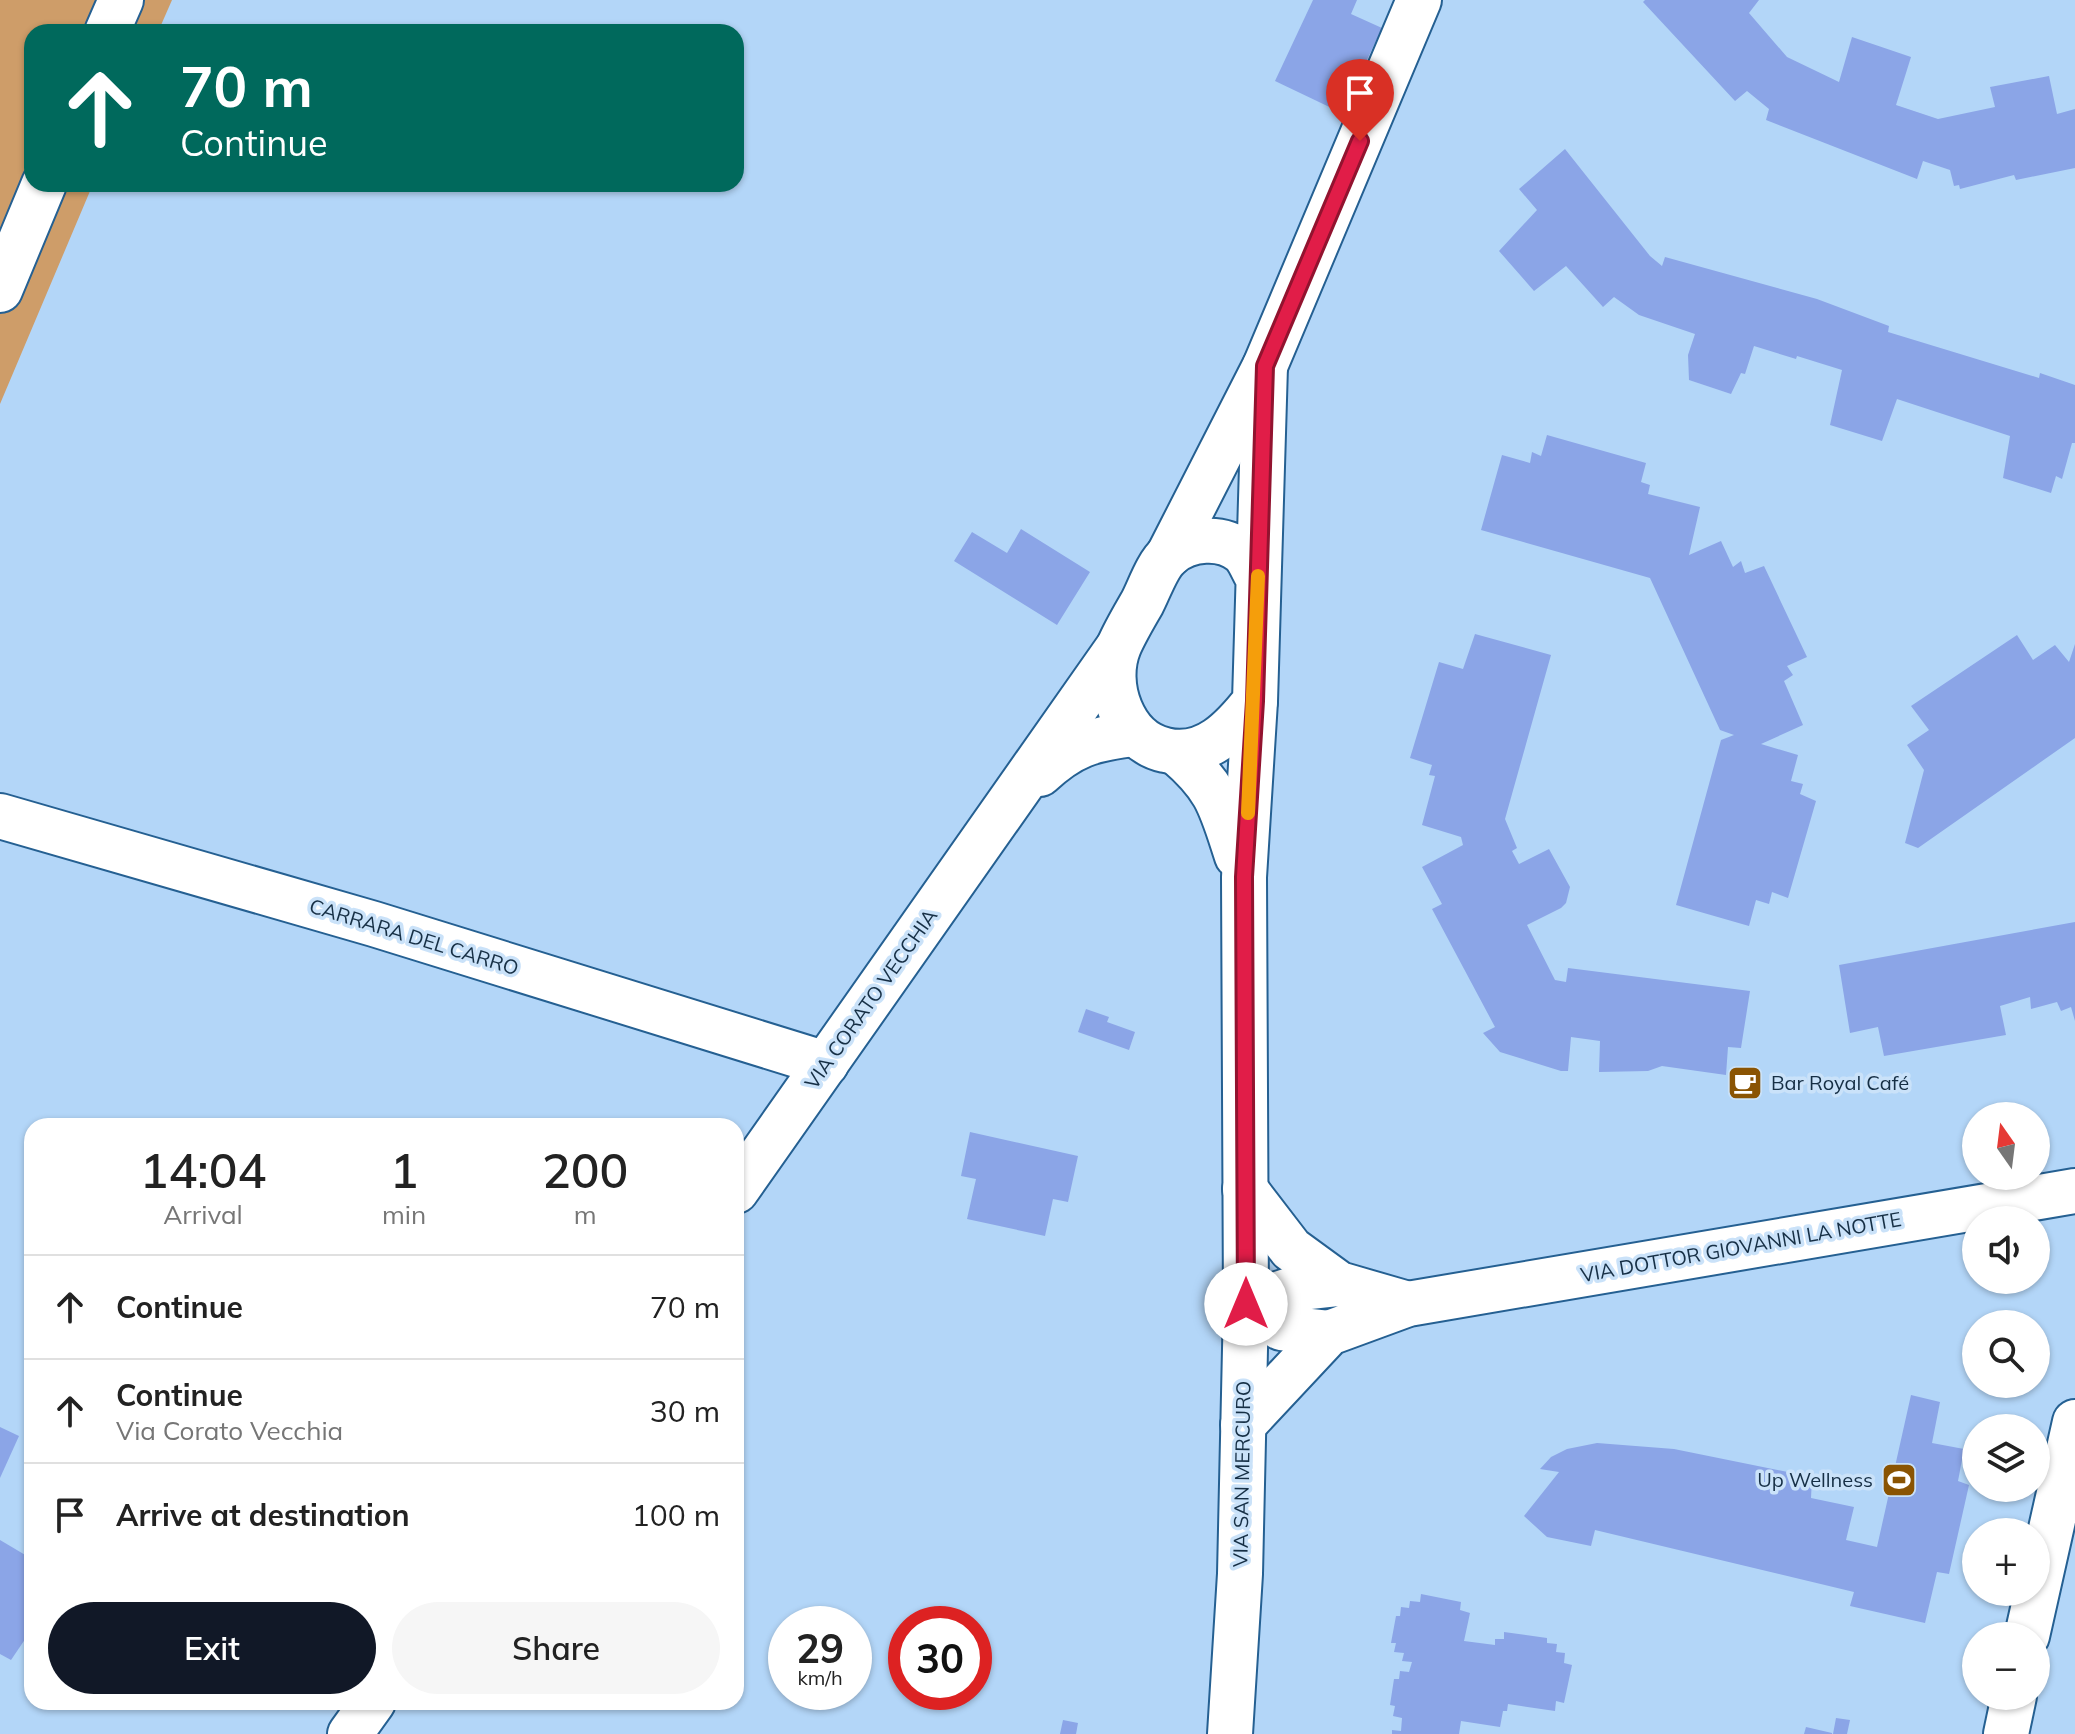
<!DOCTYPE html>
<html lang="en">
<head>
<meta charset="utf-8">
<style>
  :root { --surface:#fff; --page:#f6f6f6; --text:#222; --muted:#767676; --line:#e0e0e0; --accent:#111827 }
  body { margin:0; font-family:Mulish,sans-serif; background:var(--page); color:var(--text); height:100vh; display:flex; flex-direction:column; font-size:30px; white-space:nowrap }
  * { box-sizing:border-box; margin:0 }
  p { font-size:26px; color:var(--muted) }
  .icon { flex:none; width:44px; height:44px; fill:none; stroke:currentColor; stroke-width:2; stroke-linecap:round; stroke-linejoin:round }
  .map { position:relative; flex:1; overflow:hidden }
  .details { position:absolute; left:24px; top:1118px; width:720px; height:592px; display:flex; flex-direction:column; background:var(--surface); border-radius:24px; box-shadow:0 2px 6px #0004 }
  .details>* { flex:none }
  .guide { position:absolute; left:24px; top:24px; width:720px; height:168px; border-radius:24px; box-shadow:0 2px 6px #0004; background:#00695c; color:#fff; overflow:hidden }
  .needle { width:52px; rotate:346deg }
  .tools { position:absolute; left:1962px; top:1102px; display:grid; gap:16px }
  .tools a { display:grid; place-items:center; width:88px; height:88px; border-radius:50%; background:var(--surface); box-shadow:0 2px 6px #0004; font-size:40px }
  .speed { position:absolute; left:768px; top:1606px; display:flex; gap:16px; font-size:40px; font-weight:700; text-align:center }
  .speed>* { display:grid; place-content:center; width:104px; height:104px; border-radius:50%; background:var(--surface); box-shadow:0 2px 6px #0004; line-height:1 }
  .speed small { font-size:20px; font-weight:400 }
  .speed .limit { border:12px solid #d22; background:#fff; color:#111 }
  .pin { position:absolute; display:grid; place-items:center; width:68px; height:68px; color:#fff; margin:-82px -34px; border-radius:50% 50% 50% 0; rotate:-45deg; box-shadow:0 0 8px #0007 }
  .pin .icon { rotate:45deg }
  .me { position:absolute; width:88px; margin:-44px; rotate:0deg; stroke-linejoin:round; filter:drop-shadow(0 0 6px #0008) }
  .turn { display:flex; align-items:center; gap:28px; height:168px; padding:0 24px; font-size:36px }
  .turn .icon { width:104px; height:104px; stroke-width:2.5 }
  .turn b { display:block; font-size:56px; line-height:68px }
  .eta { display:flex; justify-content:space-evenly; align-items:center; height:136px; text-align:center }
  .eta b { font-size:48px; font-weight:600; line-height:56px }
  .cta { display:flex; gap:16px; margin-top:auto; padding:16px 24px }
  .cta a { flex:1; height:92px; border-radius:48px; background:var(--accent); color:#fff; font-size:32px; font-weight:600; line-height:92px; text-align:center }
  .cta a+a { background:var(--page); color:var(--text) }
  ul { padding:0; list-style:none }
  li { display:flex; align-items:center; gap:24px; height:104px; padding:0 24px; border-top:2px solid var(--line) }
  li div { flex:1 }
  li b { display:block; font-size:30px }
  li em { font-style:normal }
  .map>svg:first-child { display:block }
  .green { fill:#ce9d69 }
  .building { fill:#8ba5e7 }
  .lines { fill:none; stroke-linecap:round; stroke-linejoin:round }
  .minor-casing { stroke:#256092; stroke-width:48 }
  .minor { stroke:#fff; stroke-width:44 }
  .route-casing { stroke:#92132f; stroke-width:20 }
  .route { stroke:#e11d48; stroke-width:14 }
  .slow { stroke:#f59e0b; stroke-width:14 }
  .labels { text-anchor:middle; stroke-width:7; stroke-linejoin:round; paint-order:stroke }
  .street-label { font-size:20px; fill:#162f45; stroke:#cae2f9 }
  .poi-label { font-size:20px; fill:#162f45; stroke:#cae2f9; text-anchor:start }
</style>
</head>
<body>
<div class="map">
<svg width="2075" height="1734" viewBox="0 0 2075 1734">
  <rect width="100%" height="100%" fill="#b3d6f8"/>
  <path class="green" d="M0,0H172L158,32H32V184H93L0,404Z"/>
  <g class="building">
    <path d="M1313,0H1357L1351,14L1382,28L1342,113L1275,81Z"/>
    <path d="M1645,0H1759L1749,13L1787,57L1839,82L1852,37L1911,57L1896,105L1938,119L1995,107L1990,87L2049,76L2057,114L2075,109V168L2016,180L2014,175L1960,189L1959,185L1954,186L1950,170L1923,161L1917,179L1766,120L1769,109L1747,91L1735,101L1643,2Z"/>
    <path d="M1565,149L1650,256L1662,266L1665,257L1817,299L1889,326L1888,332L2039,378L2040,373L2075,385V443H2072L2062,479L2056,476L2051,493L2003,478L2010,436L1897,399L1882,441L1830,425L1842,370L1797,356L1796,359L1754,346L1745,374L1741,373L1731,394L1689,380L1688,355L1695,334L1639,315L1614,297L1603,307L1566,266L1534,291L1499,251L1537,210L1519,189Z"/>
    <path d="M1547,435L1646,463L1641,482L1650,485L1648,494L1700,507L1689,555L1721,541L1733,567L1741,561L1745,573L1764,566L1807,657L1787,666L1793,675L1784,681L1803,725L1761,744L1798,755L1791,781L1803,784L1800,794L1816,801L1788,898L1772,892L1769,904L1756,900L1749,926L1676,905L1721,740L1734,735L1720,730L1650,578L1481,530L1502,455L1530,463L1532,452L1541,456Z"/>
    <path d="M1021,529L1090,572L1057,625L954,561L972,532L1007,553Z"/>
    <path d="M1475,634L1551,655L1505,819L1517,848L1512,851L1519,864L1549,849L1570,887L1566,903L1561,908L1527,925L1555,980L1566,982L1568,968L1750,991L1741,1048L1728,1047L1726,1075L1662,1066L1648,1071L1599,1072L1600,1041L1571,1037L1568,1071H1561L1500,1052L1483,1033L1495,1027L1432,909L1442,904L1422,867L1463,845L1461,837L1422,825L1435,776L1429,775L1432,765L1410,758L1439,662L1463,669Z"/>
    <path d="M2017,635L2033,660L2055,645L2069,662L2075,644V738L1918,848L1905,843L1924,770L1907,745L1929,730L1911,706Z"/>
    <path d="M2075,922V1021L2071,1007L2061,1011L2057,1002L2031,1009L2030,997L2000,1006L2006,1035L1884,1056L1878,1027L1850,1033L1839,965Z"/>
    <path d="M1086,1009L1109,1017L1107,1022L1135,1032L1129,1050L1078,1032Z"/>
    <path d="M970,1132L1078,1156L1068,1202L1053,1199L1045,1236L967,1219L976,1179L961,1176Z"/>
    <path d="M1911,1395L1940,1402L1932,1443L1964,1449L1958,1481L1969,1485L1949,1574L1937,1572L1925,1623L1850,1606L1854,1592L1595,1530L1591,1546L1547,1537L1524,1516L1559,1472L1540,1469L1551,1457L1567,1449L1597,1443L1674,1449L1812,1477L1811,1498L1854,1507L1846,1540L1877,1547Z"/>
    <path d="M0,1427L19,1436L0,1478Z"/>
    <path d="M0,1540L32,1559V1629L11,1660L0,1654Z"/>
    <path d="M1421,1594L1461,1602L1460,1610L1470,1613L1464,1641L1495,1645V1639H1504V1632L1547,1638V1643L1557,1644L1556,1652L1565,1653L1564,1663L1572,1665L1564,1703L1556,1701L1555,1711L1508,1704L1507,1711H1503L1500,1727L1461,1721L1459,1734H1392V1730L1401,1731L1402,1718L1393,1716L1395,1706L1390,1705L1394,1679H1399L1400,1671L1409,1672L1412,1662L1402,1661L1404,1653L1394,1652L1396,1643H1391L1396,1616H1400L1401,1607L1409,1608L1410,1601L1420,1602Z"/>
    <path d="M1836,1718L1850,1720L1847,1734H1833Z"/>
    <path d="M1063,1720L1078,1723L1076,1734H1060Z"/>
    <path d="M1806,1727L1832,1733V1734H1804Z"/>
  </g>
  <g class="lines">
    <g class="minor-casing">
      <g id="minor">
        <path d="M107,32L121,0"/>
        <path d="M0,290L44,184"/>
        <path d="M1168,556L1265,366L1419,0"/>
        <path d="M1258,578C1253,570 1249,558 1242,552C1222,535 1188,538 1169,555C1157,565 1149,590 1142,603C1134,617 1125,632 1119,646C1103,685 1123,741 1165,750C1205,760 1233,729 1255,701L1265,366"/>
        <path d="M1177,753C1218,788 1221,807 1237,856"/>
        <path d="M1040,774C1071,745 1092,739 1134,734"/>
        <path d="M0,816L374,924L826,1064"/>
        <path d="M1245,1189L1291,1249L1339,1284L1408,1304"/>
        <path d="M736,1191L1117,649"/>
        <path d="M1246,1304L1293,1289L1339,1284"/>
        <path d="M1246,1304L1281,1328L1329,1333"/>
        <path d="M1243,1425L1329,1333L1408,1304L2075,1191"/>
        <path d="M2027,1636L2075,1422"/>
        <path d="M350,1734L373,1702"/>
        <path d="M1230,1734L1240,1574L1246,1304L1244,877L1255,701"/>
        <path d="M2006,1734L2014,1696"/>
      </g>
    </g>
    <use href="#minor" class="minor"/>
  </g>
  <g class="lines">
    <g class="route-casing">
      <path id="route" d="M1246,1304L1244,877L1255,701L1265,366L1360,141"/>
    </g>
    <use href="#route" class="route"/>
    <path class="slow" d="M1248,813L1258,576"/>
  </g>
  <defs>
    <g id="cafe-square" transform="scale(1.8)"><rect x="-9" y="-9" width="18" height="18" rx="4" fill="#8a5403" stroke="#cae2f9"/><path d="M-5.5-4.5H6V0H3Q3 3.5 0 3.5H-2.5Q-5.5 3.5-5.5 0ZM3-3.2v2h1.7v-2ZM-6 4.5H4V6H-6Z" fill="#fff"/></g>
    <g id="stadium-square" transform="scale(1.8)"><rect x="-9" y="-9" width="18" height="18" rx="4" fill="#8a5403" stroke="#cae2f9"/><path d="M0-5a6.5 5 0 1 0 0 10a6.5 5 0 1 0 0-10ZM-3.5-1.8h7v3.6h-7Z" fill="#fff"/></g>
  </defs>
  <g fill-rule="evenodd">
    <use href="#cafe-square" x="1745" y="1083"/>
    <use href="#stadium-square" x="1899" y="1480"/>
  </g>
  <g class="labels">
    <g class="street-label">
      <text transform="translate(414 937) rotate(17)" y="7">CARRARA DEL CARRO</text>
      <text transform="translate(871 999) rotate(-55)" y="7">VIA CORATO VECCHIA</text>
      <text transform="translate(1741 1247) rotate(-10)" y="7">VIA DOTTOR GIOVANNI LA NOTTE</text>
      <text transform="translate(1242 1474) rotate(-89)" y="7">VIA SAN MERCURO</text>
    </g>
    <g class="poi-label">
      <text x="1771" y="1090">Bar Royal Café</text>
      <text x="1873" y="1487" text-anchor="end">Up Wellness</text>
    </g>
  </g>
</svg>
<div class="tools">
<a><svg class="needle" viewBox="-14 -14 28 28"><path d="M0-13l5 13h-10z" fill="#e53935"/><path d="M0 13l5-13h-10z" fill="#767676"/></svg></a>
<a><svg class="icon" aria-label="sound" viewBox="0 0 24 24"><path d="M4 9h4l5-4v14l-5-4H4zM17 9q2 3 0 6"/></svg></a>
<a><svg class="icon" aria-label="search" viewBox="0 0 24 24"><circle cx="10" cy="10" r="6"/><path d="M15 15l6 6"/></svg></a>
<a><svg class="icon" aria-label="layers" viewBox="0 0 24 24"><path d="M12 4l9 5-9 5-9-5zM3 14l9 5 9-5"/></svg></a>
<a>+</a>
<a>−</a>
</div>
<div class="speed"><div>29<small>km/h</small></div><div class="limit">30</div></div>
<div class="pin" style="left:1360px;top:141px;background:#d93025"><svg class="icon" aria-label="arrive" viewBox="0 0 24 24"><path d="M6 21V4h12l-3 4 3 4H6"/></svg></div>
<svg class="me" style="left:1246px;top:1304px" viewBox="-20 -20 40 40"><circle r="19" fill="#fff"/><path d="M0-13L10 11 0 6-10 11z" fill="#e11d48"/></svg>
<div class="guide">
<div class="turn"><svg class="icon" aria-label="ahead" viewBox="0 0 24 24"><path d="M12 20V5M6 11l6-6 6 6"/></svg><div><b>70 m</b>Continue</div></div>
</div>
<section class="details">
<div class="eta">
<div><b>14:04</b><p>Arrival</p></div>
<div><b>1</b><p>min</p></div>
<div><b>200</b><p>m</p></div>
</div>
<ul>
<li><svg class="icon" aria-label="ahead" viewBox="0 0 24 24"><path d="M12 20V5M6 11l6-6 6 6"/></svg><div><b>Continue</b></div><em>70 m</em></li>
<li><svg class="icon" aria-label="ahead" viewBox="0 0 24 24"><path d="M12 20V5M6 11l6-6 6 6"/></svg><div><b>Continue</b><p>Via Corato Vecchia</p></div><em>30 m</em></li>
<li><svg class="icon" aria-label="arrive" viewBox="0 0 24 24"><path d="M6 21V4h12l-3 4 3 4H6"/></svg><div><b>Arrive at destination</b></div><em>100 m</em></li>
</ul>
<div class="cta"><a>Exit</a><a>Share</a></div>
</section>
</div>
</body>
</html>
